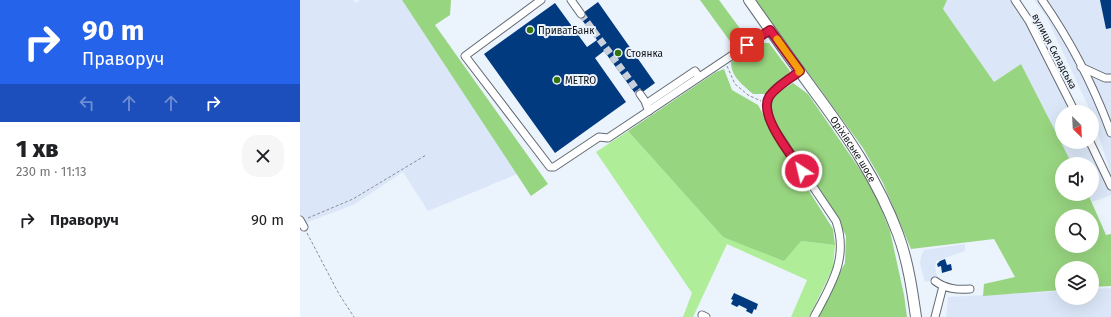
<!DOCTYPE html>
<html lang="uk">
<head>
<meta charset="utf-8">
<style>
  :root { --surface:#fff; --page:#f6f6f6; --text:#202124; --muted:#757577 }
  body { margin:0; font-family:"Fira Sans",sans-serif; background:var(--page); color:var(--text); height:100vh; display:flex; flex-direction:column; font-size:15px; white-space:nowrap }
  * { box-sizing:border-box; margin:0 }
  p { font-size:13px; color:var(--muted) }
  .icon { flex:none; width:22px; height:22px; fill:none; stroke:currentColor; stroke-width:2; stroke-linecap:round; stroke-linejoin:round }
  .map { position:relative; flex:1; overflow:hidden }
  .sheet { display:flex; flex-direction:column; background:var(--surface); width:300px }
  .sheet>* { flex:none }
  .top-card { background:#2563eb; color:#fff; overflow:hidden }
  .needle { width:26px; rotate:156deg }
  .controls { position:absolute; left:755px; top:105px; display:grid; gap:8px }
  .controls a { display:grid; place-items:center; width:44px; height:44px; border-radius:50%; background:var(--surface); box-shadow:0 4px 16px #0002; font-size:20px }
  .pin { position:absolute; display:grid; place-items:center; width:34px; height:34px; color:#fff; margin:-17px; border-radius:8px; box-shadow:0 2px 6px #0006 }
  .me { position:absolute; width:44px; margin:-22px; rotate:325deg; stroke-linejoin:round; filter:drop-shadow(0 0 3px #0008) }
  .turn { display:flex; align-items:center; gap:14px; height:84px; padding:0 16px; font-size:18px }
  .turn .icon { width:52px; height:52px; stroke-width:2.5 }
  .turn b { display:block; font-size:28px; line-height:34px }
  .lanes { display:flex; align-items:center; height:38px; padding:0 16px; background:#0003; justify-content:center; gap:20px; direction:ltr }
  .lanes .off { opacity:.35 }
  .round { display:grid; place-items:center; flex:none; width:42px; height:42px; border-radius:16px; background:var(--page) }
  .head { display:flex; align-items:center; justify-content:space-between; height:68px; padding:0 16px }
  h1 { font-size:24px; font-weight:800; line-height:30px }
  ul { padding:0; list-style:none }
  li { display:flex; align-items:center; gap:12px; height:60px; padding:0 16px }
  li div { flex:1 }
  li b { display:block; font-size:15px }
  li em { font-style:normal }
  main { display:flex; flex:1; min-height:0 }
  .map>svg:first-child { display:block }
  .built { fill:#dbe7f8 }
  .green { fill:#b0ed99 }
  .forest { fill:#98d580; fill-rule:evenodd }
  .building { fill:#023a80 }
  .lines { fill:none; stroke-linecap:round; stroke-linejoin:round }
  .minor-tunnel { stroke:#cad1da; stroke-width:7; stroke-dasharray:7 3.5; stroke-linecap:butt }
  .minor-casing { stroke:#646a73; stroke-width:9 }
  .highway-casing { stroke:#646a73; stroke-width:12 }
  .path { stroke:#888e94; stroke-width:1; stroke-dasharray:3 2; stroke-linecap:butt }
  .minor { stroke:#fff; stroke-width:7 }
  .highway { stroke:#fff; stroke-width:10 }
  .route-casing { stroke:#92132f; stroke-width:10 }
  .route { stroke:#e11d48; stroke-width:7 }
  .slow { stroke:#f59e0b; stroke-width:7 }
  .poi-dot { fill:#33730c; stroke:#ebf3fd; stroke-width:1.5 }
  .labels { text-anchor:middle; stroke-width:4; stroke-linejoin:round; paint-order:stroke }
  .poi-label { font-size:10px; fill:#0f1215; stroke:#ebf3fd; text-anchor:start }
  .street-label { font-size:10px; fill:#0f1215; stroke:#ebf3fd }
</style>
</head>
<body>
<main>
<section class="sheet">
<div class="top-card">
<div class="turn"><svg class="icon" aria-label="right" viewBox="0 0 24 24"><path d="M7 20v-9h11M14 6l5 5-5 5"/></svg><div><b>90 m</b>Праворуч</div></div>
<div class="lanes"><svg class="icon off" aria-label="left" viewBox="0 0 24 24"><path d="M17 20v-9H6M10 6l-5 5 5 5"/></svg><svg class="icon off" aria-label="ahead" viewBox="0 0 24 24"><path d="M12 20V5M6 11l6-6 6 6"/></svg><svg class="icon off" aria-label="ahead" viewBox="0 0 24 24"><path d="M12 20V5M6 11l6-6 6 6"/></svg><svg class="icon" aria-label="right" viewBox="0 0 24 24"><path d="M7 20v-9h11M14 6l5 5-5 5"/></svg></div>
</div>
<div class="head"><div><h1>1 хв</h1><p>230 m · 11:13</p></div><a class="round"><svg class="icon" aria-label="close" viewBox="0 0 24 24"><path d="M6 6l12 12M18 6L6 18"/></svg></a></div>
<ul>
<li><svg class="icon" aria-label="right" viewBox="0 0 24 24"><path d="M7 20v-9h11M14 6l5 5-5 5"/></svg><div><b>Праворуч</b></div><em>90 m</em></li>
</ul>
</section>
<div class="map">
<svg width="811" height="317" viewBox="0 0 811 317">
  <rect width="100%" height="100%" fill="#ebf3fd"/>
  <g class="built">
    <path d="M0,0H53L56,3L60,0H102L217,174L128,211L103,172L55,204L8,222L0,228Z"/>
    <path d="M647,0H715L775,112H762V142H790L811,186V195L792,202L788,194H792V164H772L721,64L694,82L643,9Z"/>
    <path d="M734,0H811V174L792,116V112H791L746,16Z"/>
    <path d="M665,244V251L636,261L635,267L638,279L625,282L620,264L621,256L624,250Z"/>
    <path d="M811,288V317H646L648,297L762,291V298H792V289Z"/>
  </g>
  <path class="green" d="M328,131L423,237L501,241L535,245L533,268L509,317H491L507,280L427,244L393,317H383L392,293L296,152Z"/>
  <g class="forest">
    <path d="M102,0H151L150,15L135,25L248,184L231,196Z"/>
    <path d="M400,0H419L444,34L445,37C444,42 440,45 435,46L432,44Z"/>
    <path d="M455,0H647L643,9L694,82L721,64L772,164H762V194H788L806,235L811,234V286L792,287V268H762V290L683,296L684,284L715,277L694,239L611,249L583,183L563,148ZM762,216H792V246H762Z"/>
    <path d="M460,43H469L490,71L484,79L466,94H453C443,85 431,77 431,62Z"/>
    <path d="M424,69L432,90L458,105L480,145L533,229L535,245L501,241L484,261L423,237L328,131L416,72Z"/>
    <path d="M493,83L508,94L572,187L590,231L604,295L607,317H516L545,263L546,236L533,211L473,121C468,96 473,96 493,83Z"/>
  </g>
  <g class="building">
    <path d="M800,0H811V28L806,29Z"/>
    <path d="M298,2L355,83L337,96L304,51L295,58L326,102L255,153L184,54L255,3L287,47L297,40L279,16Z"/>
    <path d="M645,259L647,265L651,264L652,270L642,273L641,266L638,267L637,264L640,261Z"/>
    <path d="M434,293L458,304L456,310L454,309L452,314L446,311L447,309L439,305L437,307L431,304L433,300L431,299Z"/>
  </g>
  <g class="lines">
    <path class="minor-tunnel" d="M281,14L340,94"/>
    <g class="minor-casing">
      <g id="minor">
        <path d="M241,0L165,56L250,167H254L299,137L308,138L470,30"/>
        <path d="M271,0L281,14"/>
        <path d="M715,0L729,21L775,112"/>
        <path d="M742,0C770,40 794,87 811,133"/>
        <path d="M781,67L805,78H811"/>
        <path d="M500,71C475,90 458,93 473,127L536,221C549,258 531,285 514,317"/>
        <path d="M340,94L347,104"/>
        <path d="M349,111L346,104L395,71L399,77"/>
        <path d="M790,142L811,186"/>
        <path d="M0,220L4,227"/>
        <path d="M635,281C646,289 657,290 670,289"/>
        <path d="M402,315L406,317"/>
        <path d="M635,317L643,286"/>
      </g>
    </g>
    <g class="highway-casing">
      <g id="highway">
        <path id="s1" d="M449,0C470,30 492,61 514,91C548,137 578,180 598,234C608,261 612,289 616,317"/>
      </g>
    </g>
    <g class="path">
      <path d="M427,66L435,84L448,95L461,101"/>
      <path d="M8,218L53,199L126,155"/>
      <path d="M7,233L39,294L54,317"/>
    </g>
    <use href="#minor" class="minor"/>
    <use href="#highway" class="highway"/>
  </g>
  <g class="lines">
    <g class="route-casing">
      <path id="route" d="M447,45L470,30L500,71C491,78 474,88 469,97C458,115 492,156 502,171"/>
    </g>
    <use href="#route" class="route"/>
    <path class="slow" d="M477,39L500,71L499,72"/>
  </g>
  <g class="poi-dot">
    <circle cx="230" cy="30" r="4"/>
    <circle cx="318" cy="53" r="4"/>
    <circle cx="257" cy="80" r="4"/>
  </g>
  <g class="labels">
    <g class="poi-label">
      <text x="238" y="34">ПриватБанк</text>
      <text x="326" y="57">Стоянка</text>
      <text x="265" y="84">METRO</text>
    </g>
    <g class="street-label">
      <text transform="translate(755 51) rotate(62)" y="4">вулиця Складська</text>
      <text dy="4" stroke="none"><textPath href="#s1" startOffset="182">Оріхівське шосе</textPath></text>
    </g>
  </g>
</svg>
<div class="controls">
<a><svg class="needle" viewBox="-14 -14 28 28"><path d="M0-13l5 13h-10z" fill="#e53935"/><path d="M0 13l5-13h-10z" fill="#757577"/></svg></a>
<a><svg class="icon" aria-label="sound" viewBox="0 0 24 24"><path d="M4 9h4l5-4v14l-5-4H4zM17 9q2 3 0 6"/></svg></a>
<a><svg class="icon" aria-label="search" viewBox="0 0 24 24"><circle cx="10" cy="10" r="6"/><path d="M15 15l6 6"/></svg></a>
<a><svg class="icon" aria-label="layers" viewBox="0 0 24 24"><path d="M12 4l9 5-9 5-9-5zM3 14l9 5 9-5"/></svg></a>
</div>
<div class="pin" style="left:447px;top:45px;background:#d93025"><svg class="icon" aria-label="arrive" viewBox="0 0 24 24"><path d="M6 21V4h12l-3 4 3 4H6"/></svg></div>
<svg class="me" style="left:502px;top:171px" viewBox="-20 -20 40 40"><circle r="17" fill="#e11d48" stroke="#fff" stroke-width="3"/><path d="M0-11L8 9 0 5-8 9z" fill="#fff"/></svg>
</div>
</main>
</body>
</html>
